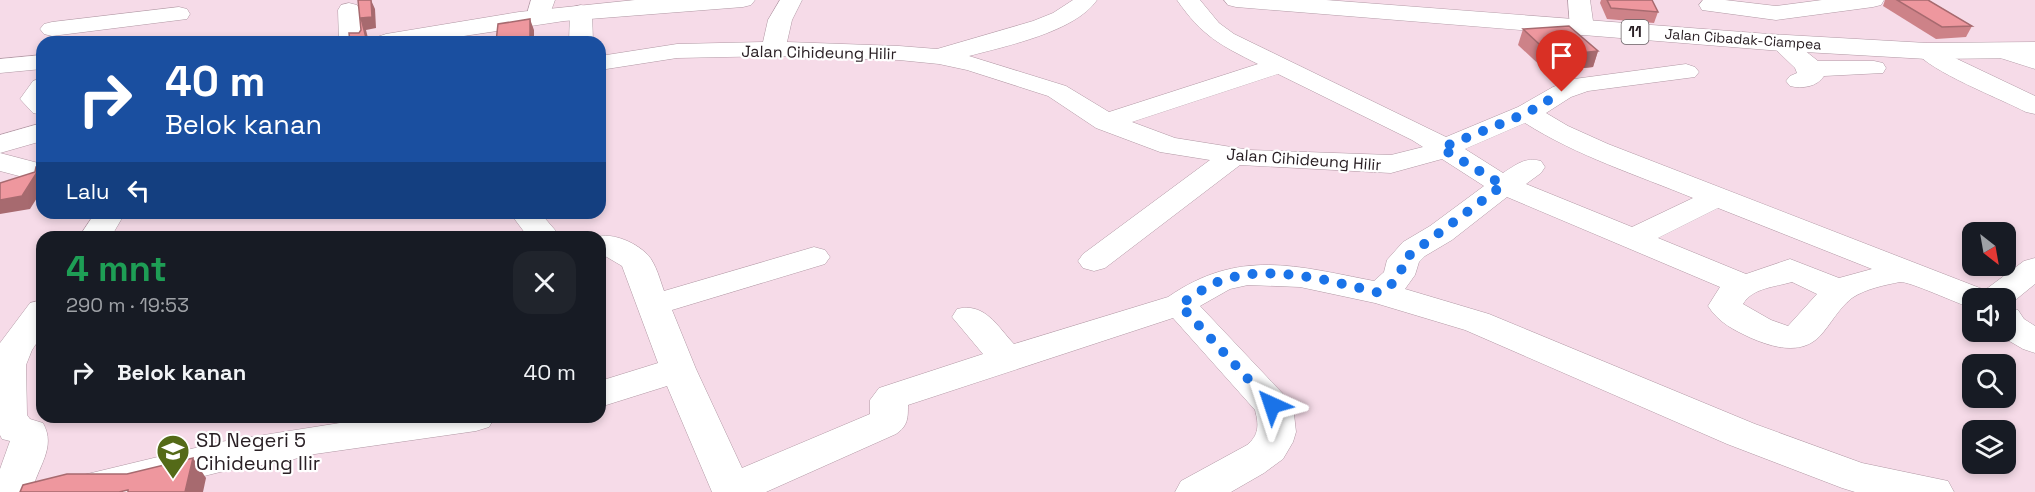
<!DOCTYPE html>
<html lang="id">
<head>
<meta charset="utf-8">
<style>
  :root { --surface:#171b24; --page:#20242c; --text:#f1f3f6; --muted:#9ea1a6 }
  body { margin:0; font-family:"Space Grotesk",sans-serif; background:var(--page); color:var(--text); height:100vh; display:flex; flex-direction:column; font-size:22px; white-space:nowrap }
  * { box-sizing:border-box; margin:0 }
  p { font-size:20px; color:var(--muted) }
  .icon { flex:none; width:33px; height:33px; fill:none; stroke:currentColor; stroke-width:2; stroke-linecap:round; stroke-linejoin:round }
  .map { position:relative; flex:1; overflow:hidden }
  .sheet { position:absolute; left:36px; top:231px; width:570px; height:192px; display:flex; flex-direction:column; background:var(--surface); border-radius:18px; box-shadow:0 3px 9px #0003 }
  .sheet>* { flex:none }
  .hud { position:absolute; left:36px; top:36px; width:570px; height:183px; border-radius:18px; box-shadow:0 3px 9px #0003; background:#1a4fa0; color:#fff; overflow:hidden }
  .needle { width:39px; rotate:149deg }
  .tools { position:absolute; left:1962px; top:222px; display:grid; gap:12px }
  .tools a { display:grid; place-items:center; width:54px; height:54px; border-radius:12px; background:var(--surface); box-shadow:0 3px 9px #0003; font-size:30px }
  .pin { position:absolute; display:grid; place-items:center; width:51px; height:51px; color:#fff; margin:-62px -26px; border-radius:50% 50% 50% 0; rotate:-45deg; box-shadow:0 0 6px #0007 }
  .pin .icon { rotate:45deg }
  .me { position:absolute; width:66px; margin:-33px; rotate:318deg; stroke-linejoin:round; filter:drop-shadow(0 0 4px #0008) }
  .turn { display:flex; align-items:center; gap:21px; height:126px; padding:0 30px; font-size:27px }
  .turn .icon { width:78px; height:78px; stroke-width:2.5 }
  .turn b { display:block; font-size:42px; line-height:51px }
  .then { display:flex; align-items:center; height:57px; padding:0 30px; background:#0003; gap:12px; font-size:22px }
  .round { display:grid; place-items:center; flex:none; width:63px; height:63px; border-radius:18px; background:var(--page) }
  .summary { display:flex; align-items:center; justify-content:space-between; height:102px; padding:0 30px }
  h1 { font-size:36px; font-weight:600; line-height:45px; color:#1e9e55 }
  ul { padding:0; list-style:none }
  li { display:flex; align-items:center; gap:18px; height:78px; padding:0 30px }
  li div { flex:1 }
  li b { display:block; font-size:22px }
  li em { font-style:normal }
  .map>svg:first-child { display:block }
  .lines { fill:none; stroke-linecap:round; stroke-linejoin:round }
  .minor-casing { stroke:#b198a4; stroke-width:1 }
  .major-casing { stroke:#b198a4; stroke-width:1 }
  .highway-casing { stroke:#b198a4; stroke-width:1 }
  .minor { fill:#fff; fill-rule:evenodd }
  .major { fill:#fff; fill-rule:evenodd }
  .highway { fill:#fff; fill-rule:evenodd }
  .wall { fill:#cd8288 }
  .shaded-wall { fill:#a76a6f }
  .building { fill:#ee979e; stroke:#a76a6f; stroke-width:1.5 }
  .route { stroke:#1a73e8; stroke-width:10; stroke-dasharray:0 18 }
  .labels { text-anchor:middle; stroke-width:4.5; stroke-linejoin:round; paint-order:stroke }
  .far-street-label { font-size:14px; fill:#2a2025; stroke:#fff }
  .shield { fill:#fff; stroke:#6a6366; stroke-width:1.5 }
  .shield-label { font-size:15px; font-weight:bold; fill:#2a2025 }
  .street-label { font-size:16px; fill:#2a2025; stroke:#fff }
  .near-poi-label { font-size:20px; fill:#2a2025; stroke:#fff; text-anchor:start }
</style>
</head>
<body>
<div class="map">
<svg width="2035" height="492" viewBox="0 0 2035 492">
  <rect width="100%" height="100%" fill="#f6dbe8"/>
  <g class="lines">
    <g class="minor-casing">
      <g id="minor">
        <path d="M780,0H802L792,20L787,42L899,46L937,49L1033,21L1053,13L1073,0H1097C1075,32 1006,46 969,56L1066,86L1109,112L1258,64C1220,45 1202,36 1177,0H1200L1219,23L1234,34L1446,137L1518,107L1553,87L1574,79L1686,64L1695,67L1699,72L1695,77L1588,91L1571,97L1546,113L1568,126L1608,144L1985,290L2024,261L2035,258V284L2008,306H2006V298H1972V308C1958,304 1909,281 1900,282C1885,285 1865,289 1852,298C1838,309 1831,324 1820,336C1801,356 1772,347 1751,338C1734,330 1719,323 1708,306L1720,287L1507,197L1452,240L1425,256L1419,262L1415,275L1405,289L1489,314L1755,424L1862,463L1948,481L1954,492H1855L1842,488L1727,444L1465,330L1375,303L1300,287L1248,285L1230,289L1200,306L1285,396L1294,414L1296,432L1293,442L1283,459L1264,473L1231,492H1175L1181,481L1247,445C1259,435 1259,425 1255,410L1173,318L908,405C908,418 908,426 896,434L766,492H712L667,386L600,407V381L658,363L622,266L600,253V237H590C610,232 633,240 648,255C656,264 660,280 664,291L814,247L825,250L830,257L825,264L672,310L696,369L742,468L870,414V400L879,388L983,354L952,317L957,309C985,302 997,326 1014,344L1168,297C1239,248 1296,266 1374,281L1384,272L1387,260L1403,242L1430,226L1484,186L1442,159L1391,173L1240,165L1105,268L1094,271L1083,268L1078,261L1083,254L1210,160L1160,152L1096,128L1048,96L967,70L939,64L899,60L774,56L677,58L600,70V56L677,44L763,42L768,20ZM1278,74L1412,140L1423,147L1391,155L1250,150L1175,138L1132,122ZM1525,123C1577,156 1637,175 1693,198L1632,227L1526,184L1541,173L1545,167L1541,161C1525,157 1517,164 1503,173L1465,149ZM1718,208L1872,269L1839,278L1790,259L1746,274L1658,238ZM1792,282L1817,294L1788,326L1771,320L1743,304C1752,288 1775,287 1792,282Z"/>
        <path d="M1568,0H1590L1594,28L1590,33L1582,35L1574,33L1570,28Z"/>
        <path d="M1703,0H1725L1776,6L1822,0H1884L1881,5L1873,7L1776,20L1702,10L1699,5Z"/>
        <path d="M349,3L357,5L360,10L363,42H339L338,10L341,5Z"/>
        <path d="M581,5L589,7L592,12L593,42H569L570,12L573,7Z"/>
        <path d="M179,7L187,9L190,14L187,19L52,36L44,34L40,29L44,24L52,22Z"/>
        <path d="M1781,36L1789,38L1818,61H1874L1883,63L1886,68L1883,73L1824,76C1817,87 1802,89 1790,86L1786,81L1790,76L1797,73L1795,68L1769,43L1773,38Z"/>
        <path d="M2000,43L2035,54V69L1991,55L1988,50L1991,45Z"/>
        <path d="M1927,44L1936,46L1953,57L2035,96V114L2026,112C2001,99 1929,71 1915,51L1918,46Z"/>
        <path d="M42,55V69L0,73V59Z"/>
        <path d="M42,78V115L33,113L20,99L33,81Z"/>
        <path d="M0,153L42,164V182L0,171Z"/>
        <path d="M95,213H125L111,237H79Z"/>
        <path d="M514,213H544L543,216L561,237H528L513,217Z"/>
        <path d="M42,300V335L32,350L26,365L27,415L30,419L43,423C57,448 37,467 32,492H0V469L10,441L2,439L0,435V343L30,303Z"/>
        <path d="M2006,307L2018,310L2024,319L2035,326V353L2023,349L1999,335L1997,332H2006Z"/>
        <path d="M378,417H495L489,427L476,431L315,454L286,461L220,472L141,492H59L65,481L79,476L220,442Z"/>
      </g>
    </g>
    <g class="major-casing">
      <path id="major" d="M531,0H555L547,22L538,24L529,22L526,17Z"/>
    </g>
    <g class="highway-casing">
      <g id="highway">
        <path d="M635,0H755L751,5L743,7L564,21L424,42H373L377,37L386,34L519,12Z"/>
        <path d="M1224,0H1326L1769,34L1927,43L2035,42V58L1927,59L1769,50L1236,7L1228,5Z"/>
        <path d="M42,123V141L0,153V135Z"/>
      </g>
    </g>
    <use href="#minor" class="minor"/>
    <use href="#major" class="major"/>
    <use href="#highway" class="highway"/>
  </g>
  <g class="wall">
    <path d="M1601,0H1652L1658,12L1654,23L1607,19L1600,3Z"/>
    <path d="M1885,0H1928L1972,26L1966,37L1936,39L1883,6Z"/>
    <path d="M1523,29L1598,51L1593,67L1547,72L1518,45Z"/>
  </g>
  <g class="shaded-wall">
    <path d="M371,0L375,9L376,28L366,30L369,42H367L361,18Z"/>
    <path d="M530,19L534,30V42H507Z"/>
    <path d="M1598,51L1593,67L1547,72L1552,56Z"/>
    <path d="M41,166L42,190L30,209L0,214V200L22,196Z"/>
    <path d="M193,458L206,478L203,492H185Z"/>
  </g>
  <g class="building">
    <path d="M358,0H371L372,17L361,18L367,42H350L349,33H359L361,30Z"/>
    <path d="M1607,0H1652L1658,12L1611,8Z"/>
    <path d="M1897,0H1928L1972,26L1942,27Z"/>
    <path d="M530,19V39L507,42H496L498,24Z"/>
    <path d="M1569,26L1598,51L1552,56L1523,29Z"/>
    <path d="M41,166L22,196L0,200V183L35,172L36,167Z"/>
    <path d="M193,458L185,492H128V490L119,492H20L23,485L67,474H127Z"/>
  </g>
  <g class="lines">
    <path class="route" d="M1272,405L1180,305C1193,296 1205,287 1220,281C1269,263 1331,281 1380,293C1394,283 1402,277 1403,260L1503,185L1441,148L1527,113L1562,92"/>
  </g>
  <defs>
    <g id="school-pin" transform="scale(1.725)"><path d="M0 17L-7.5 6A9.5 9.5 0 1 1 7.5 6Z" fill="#546a18" stroke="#fff"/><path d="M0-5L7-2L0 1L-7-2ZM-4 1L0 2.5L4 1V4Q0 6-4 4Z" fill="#fff"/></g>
  </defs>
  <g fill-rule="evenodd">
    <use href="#school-pin" x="173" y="451"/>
  </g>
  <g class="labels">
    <g class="far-street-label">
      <text transform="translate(1743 39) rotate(4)" y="5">Jalan Cibadak-Ciampea</text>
    </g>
    <rect class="shield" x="1621.5" y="20" width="27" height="24" rx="4.5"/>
    <g class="shield-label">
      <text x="1635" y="37">11</text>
    </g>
    <g class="street-label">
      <text transform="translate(819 52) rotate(1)" y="6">Jalan Cihideung Hilir</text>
      <text transform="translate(1304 159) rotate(4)" y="6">Jalan Cihideung Hilir</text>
    </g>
    <g class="near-poi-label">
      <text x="196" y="447">SD Negeri 5<tspan x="196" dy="23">Cihideung Ilir</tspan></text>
    </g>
  </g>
</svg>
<div class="tools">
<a><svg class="needle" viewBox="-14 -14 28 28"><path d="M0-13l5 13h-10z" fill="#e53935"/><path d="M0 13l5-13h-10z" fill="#9ea1a6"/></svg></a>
<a><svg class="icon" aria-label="sound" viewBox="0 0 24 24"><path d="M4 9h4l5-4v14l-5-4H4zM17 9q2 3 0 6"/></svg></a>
<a><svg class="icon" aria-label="search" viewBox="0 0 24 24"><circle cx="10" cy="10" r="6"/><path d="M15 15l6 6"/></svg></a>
<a><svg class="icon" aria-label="layers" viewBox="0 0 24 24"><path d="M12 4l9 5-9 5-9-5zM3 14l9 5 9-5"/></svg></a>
</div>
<div class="pin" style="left:1562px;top:92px;background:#d93025"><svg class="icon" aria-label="arrive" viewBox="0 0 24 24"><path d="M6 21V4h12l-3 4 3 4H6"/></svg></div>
<svg class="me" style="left:1272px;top:405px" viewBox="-20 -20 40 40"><path d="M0-17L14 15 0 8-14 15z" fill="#1a73e8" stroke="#fff" stroke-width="4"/></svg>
<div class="hud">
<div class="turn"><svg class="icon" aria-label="right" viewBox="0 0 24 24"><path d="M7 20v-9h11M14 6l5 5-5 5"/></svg><div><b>40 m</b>Belok kanan</div></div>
<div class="then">Lalu<svg class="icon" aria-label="left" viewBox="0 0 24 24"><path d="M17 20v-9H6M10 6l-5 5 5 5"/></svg></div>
</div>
<section class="sheet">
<div class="summary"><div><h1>4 mnt</h1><p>290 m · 19:53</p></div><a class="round"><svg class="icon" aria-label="close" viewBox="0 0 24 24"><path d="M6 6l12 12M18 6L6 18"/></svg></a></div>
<ul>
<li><svg class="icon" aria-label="right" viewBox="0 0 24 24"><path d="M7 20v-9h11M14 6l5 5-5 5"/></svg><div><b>Belok kanan</b></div><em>40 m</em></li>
</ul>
</section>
</div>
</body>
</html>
